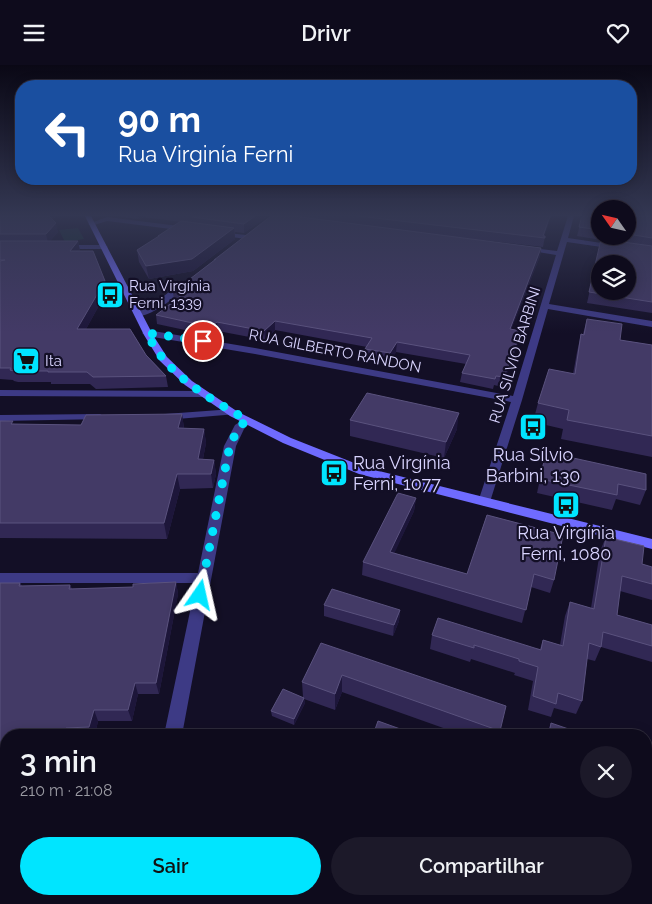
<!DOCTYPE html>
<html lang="pt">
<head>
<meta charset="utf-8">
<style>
  :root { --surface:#0e0b1c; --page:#1c1929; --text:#f1f3f6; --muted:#9b9ba3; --line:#2e2b3b; --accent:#00e5ff }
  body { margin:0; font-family:Raleway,sans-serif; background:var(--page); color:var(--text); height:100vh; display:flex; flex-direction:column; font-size:19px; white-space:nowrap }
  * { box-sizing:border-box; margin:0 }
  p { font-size:16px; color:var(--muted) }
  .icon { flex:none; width:28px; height:28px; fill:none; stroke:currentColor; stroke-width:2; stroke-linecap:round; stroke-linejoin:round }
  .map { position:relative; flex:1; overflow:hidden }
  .side { position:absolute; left:0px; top:664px; width:652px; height:176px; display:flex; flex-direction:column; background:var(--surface); border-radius:20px 20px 0 0; box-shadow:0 2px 12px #0003,0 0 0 1px var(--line) }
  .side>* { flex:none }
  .hud { position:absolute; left:15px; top:15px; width:622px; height:105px; border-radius:20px; box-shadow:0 2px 12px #0003,0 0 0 1px var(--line); background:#1a4fa0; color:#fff; overflow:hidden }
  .needle { width:32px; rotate:304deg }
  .controls { position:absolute; left:591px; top:135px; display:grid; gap:10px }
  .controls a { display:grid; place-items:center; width:45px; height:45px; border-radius:50%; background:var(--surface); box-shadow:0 2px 12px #0003,0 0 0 1px var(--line); font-size:25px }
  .pin { position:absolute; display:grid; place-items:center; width:42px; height:42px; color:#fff; margin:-21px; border:2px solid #fff; border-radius:50%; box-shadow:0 1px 5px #0007 }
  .me { position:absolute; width:55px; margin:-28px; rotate:11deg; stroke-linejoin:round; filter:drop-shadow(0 0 4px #0008) }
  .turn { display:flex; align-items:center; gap:18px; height:105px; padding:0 20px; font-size:22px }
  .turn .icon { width:65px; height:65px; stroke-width:2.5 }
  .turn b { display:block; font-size:35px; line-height:42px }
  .round { display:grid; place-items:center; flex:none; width:52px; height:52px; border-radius:26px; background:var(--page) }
  .headline { display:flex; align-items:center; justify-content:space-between; height:85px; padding:0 20px }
  h1 { font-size:30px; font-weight:600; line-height:38px }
  .primary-button { display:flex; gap:10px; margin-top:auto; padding:10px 20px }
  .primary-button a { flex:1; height:58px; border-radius:30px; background:var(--accent); color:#111; font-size:20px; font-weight:600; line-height:58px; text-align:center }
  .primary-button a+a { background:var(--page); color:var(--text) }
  header { display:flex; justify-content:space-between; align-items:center; height:65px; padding:0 20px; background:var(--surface); font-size:22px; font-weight:600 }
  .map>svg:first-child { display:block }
  .green { fill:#12302f }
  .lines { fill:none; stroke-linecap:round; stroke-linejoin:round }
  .street { fill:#3d3a85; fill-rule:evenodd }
  .secondary { fill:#6f6bff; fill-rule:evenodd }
  .wall { fill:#312854 }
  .shaded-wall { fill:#1d163a }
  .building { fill:#433a66; stroke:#5a527e; fill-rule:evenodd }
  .route { stroke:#00e5ff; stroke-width:9; stroke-dasharray:0 16.2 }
  .labels { text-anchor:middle; stroke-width:4.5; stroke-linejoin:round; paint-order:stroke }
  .far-poi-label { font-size:15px; fill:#d9d4ff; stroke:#130f26; text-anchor:start }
  .far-street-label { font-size:15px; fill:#d9d4ff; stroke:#130f26 }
  .poi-label { font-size:18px; fill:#d9d4ff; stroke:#130f26 }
</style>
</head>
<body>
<header><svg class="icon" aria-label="menu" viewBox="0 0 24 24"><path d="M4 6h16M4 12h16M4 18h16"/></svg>Drivr<svg class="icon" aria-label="heart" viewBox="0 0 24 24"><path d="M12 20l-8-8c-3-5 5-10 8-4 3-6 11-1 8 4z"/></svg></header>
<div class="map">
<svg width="652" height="839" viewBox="0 0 652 839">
  <rect width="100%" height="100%" fill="#130f26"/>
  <path class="green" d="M78,163L84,174L65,177L59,165Z"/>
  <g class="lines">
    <g class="street">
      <path d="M568,151H574L568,173L615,180L619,182L615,184L567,177L549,239L652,256V262L548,244L522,335L489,440L484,441L478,437L511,337L255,289L147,271L142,268L147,265L255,283L513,331L556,190L520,184L524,182L557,186Z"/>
      <path d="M107,152L187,162L190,164L187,166L107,156L91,161L88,159Z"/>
      <path d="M219,167L246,170L249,172L246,174L217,170V168Z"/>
      <path d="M61,180H104L108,182L104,184H61Z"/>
      <path d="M183,216L190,218C180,229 151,253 136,251V247L155,238Z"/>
      <path d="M0,325L203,326L208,329L203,332L0,331Z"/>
      <path d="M233,344L238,347L237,349L165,355L160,352L165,349Z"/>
      <path d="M100,349L105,352L104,354L0,356V350Z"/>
      <path d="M247,352L253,355L244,364L236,381L182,670H164L196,518H0V508H198L224,381L235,360Z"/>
      <path d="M646,806L652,808V830L646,828Z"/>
      <path d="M134,834H156L155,839H133Z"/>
    </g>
    <path class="secondary" d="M85,151H91L153,270L167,292L192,316L238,347L291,373L367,403L652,474V484L359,409L283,378L230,351L185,320L160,296L144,270Z"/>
  </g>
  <g class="wall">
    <path d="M0,151H61L51,153L58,167L50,176H78L80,186L105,216L107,226L86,264L146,290L166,311L168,322L96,324L90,319H51V317H18L14,316L13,315L0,314Z"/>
    <path d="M117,151H268L244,168L235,167V174L193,206L149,214L139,197L137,185L158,172V171L181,157L143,152L138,154Z"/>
    <path d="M271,151H551L544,171H545L543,182L454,172L541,183L540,191L511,264L519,275L502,322L494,320L493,324L460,317L462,308L466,299L396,287L390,298L365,293V284L367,282L275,265L265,275L218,266L213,271L157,259L156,250L174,235L173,227Z"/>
    <path d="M582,151H600V171H628V151H652V248L587,238L601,175L577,171Z"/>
    <path d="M587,254L620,275L652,280V392L561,374L563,364L533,357L538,338L573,309L577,287L581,269H583Z"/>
    <path d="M182,349L184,363L204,364L206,378L203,394L214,395L216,409L213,423L180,424L167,474L0,473V356L15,359L81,360Z"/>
    <path d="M350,355L457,364L444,393L350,371Z"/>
    <path d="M546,387L646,425L640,440L616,434L612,445L537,428Z"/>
    <path d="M416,433L414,446L394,488L467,509L487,450L554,515L550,528L531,522L522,558L362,510L363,497Z"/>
    <path d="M606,472L642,499L652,502V535L620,526L617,550L652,560V597L601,582L595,596L587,594L582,636L576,649L554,643L551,652L528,645L533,616L514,610L515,608L471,594L470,597L430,584L432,570L540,584L543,575L560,580L565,551L570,537L591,543L600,486Z"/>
    <path d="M176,517L178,529L159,629H138L132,656H98L95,670H6V834H113L112,839H0L1,692L0,693V518H20L22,521L70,520L72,524L133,522Z"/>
    <path d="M324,540L400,545L399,556L393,571L324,551Z"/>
    <path d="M321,578L500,666L499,670H463L342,627L335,645L304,634L305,638L294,660L272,651L271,646L303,632L302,617Z"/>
    <path d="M551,658L549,670H546Z"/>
    <path d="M646,690L652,692V739L646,737Z"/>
    <path d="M584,834H595L609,839H581Z"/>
  </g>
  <g class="shaded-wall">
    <path d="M45,151H61L46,153Z"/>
    <path d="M138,151H143V152L138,154Z"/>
    <path d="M255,151H268L244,168V159Z"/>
    <path d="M550,151H551L544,173H543Z"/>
    <path d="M56,158L58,167L48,178L46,169Z"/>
    <path d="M234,163L235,174L193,206L149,214L146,201Z"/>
    <path d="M78,176L80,186H70Z"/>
    <path d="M541,183L540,191L508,273L510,264Z"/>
    <path d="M105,216L107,226L80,275L77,264Z"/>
    <path d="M275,256V265L265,275L264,266Z"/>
    <path d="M217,257L218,266L213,271L211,262Z"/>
    <path d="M521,266L519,275L502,322L504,312Z"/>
    <path d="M397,277L396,287L390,298V288Z"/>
    <path d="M459,348L457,364L444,393L446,377Z"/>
    <path d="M182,349L184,364L178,363Z"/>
    <path d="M204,364L206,378L200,409L198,394Z"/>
    <path d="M214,395L216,409L213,423L211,409Z"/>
    <path d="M177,409L180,424L167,474L164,458Z"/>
    <path d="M416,433L414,446L389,500L390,487Z"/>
    <path d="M176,517L178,529L159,629L156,618Z"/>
    <path d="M400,545L399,556L393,571L394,560Z"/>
    <path d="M342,610V627L335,645V629Z"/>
    <path d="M135,618L138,629L132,656L128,645Z"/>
    <path d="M304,633L305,638L294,660V654Z"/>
    <path d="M94,645L98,656L95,670H93L89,662Z"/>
    <path d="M66,663L69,670H63Z"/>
    <path d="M106,834H113L112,839H105Z"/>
  </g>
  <g class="building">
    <path d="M0,151H49L56,158L46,169H0Z"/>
    <path d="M194,151H255L244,159L192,152Z"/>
    <path d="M271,151H293L541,183L510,264L521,266L504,312L496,311L495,314L462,308L470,290L397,277L390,288L365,284L372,273L275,256L264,266L217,257L211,262L156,250L183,229L173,227L216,194L214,195Z"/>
    <path d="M358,151H550L543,171H545V173Z"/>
    <path d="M582,151H600V165L579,162Z"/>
    <path d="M628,151H652V173L628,169Z"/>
    <path d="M181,156L234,163L192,194L146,201L137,185L159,171H158Z"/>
    <path d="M601,174L652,181V237L589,227ZM600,199H628V226H600Z"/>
    <path d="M0,176H78L70,186H93L105,216L77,264H130L146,290L166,311L93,312L87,307H48V306H14L10,305L11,303H0V196L5,195H0Z"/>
    <path d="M587,254L622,259L620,275L652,280V371L567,355L569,345L538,338L549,304L575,309L581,269L584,270Z"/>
    <path d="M367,328L459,348L446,377L350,355Z"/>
    <path d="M182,349L178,363L204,364L198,394L214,395L211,409H177L164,458H0V356H13L11,359L81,360L86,350Z"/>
    <path d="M546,387L646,409V425L618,419L617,430L540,414Z"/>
    <path d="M398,428L416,433L390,487L467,509L487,450L563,470L554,515L534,509L526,545L363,497Z"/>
    <path d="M606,472L644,481L642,499L652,502V519L622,511L617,550L652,560V581L603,567L601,582L589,578L582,636L558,628L556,639L533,631L538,602L519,596V594L474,580V583L432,570L438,553L541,585L543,575L563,581L570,537L594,544Z"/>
    <path d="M176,517L156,618H135L128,645H94L89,662L66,663L63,670H6V834H106L105,839H0V703L1,702V684L0,682V518H20L19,521L70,520L69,524L133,522V519Z"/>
    <path d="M332,524L400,545L394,560L324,540Z"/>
    <path d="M321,578L506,641L500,666L342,610L335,629L302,617Z"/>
    <path d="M283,624L304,633L294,654L271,646Z"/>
    <path d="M378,656L417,670H373Z"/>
    <path d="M551,658L586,670H549Z"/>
    <path d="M204,668H219V670H203Z"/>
    <path d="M646,690L652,692V722L646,720Z"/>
    <path d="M586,834H595L609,839H586Z"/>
  </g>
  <linearGradient id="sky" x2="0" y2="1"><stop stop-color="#0a0815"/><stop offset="0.56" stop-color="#333752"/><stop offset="1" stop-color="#333752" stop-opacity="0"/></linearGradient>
  <rect width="652" height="268" fill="url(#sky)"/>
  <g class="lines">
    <path class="route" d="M200,530L230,380L239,362L247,355C208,332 167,311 147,268L203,276"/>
  </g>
  <defs>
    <g id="bus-square" transform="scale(1.4375)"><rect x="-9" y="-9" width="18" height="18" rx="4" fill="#00e5ff" stroke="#130f26"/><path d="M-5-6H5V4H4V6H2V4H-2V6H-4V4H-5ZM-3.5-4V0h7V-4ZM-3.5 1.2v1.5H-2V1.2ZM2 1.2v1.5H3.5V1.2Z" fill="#111"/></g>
    <g id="supermarket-square" transform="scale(1.4375)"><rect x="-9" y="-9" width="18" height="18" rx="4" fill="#00e5ff" stroke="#130f26"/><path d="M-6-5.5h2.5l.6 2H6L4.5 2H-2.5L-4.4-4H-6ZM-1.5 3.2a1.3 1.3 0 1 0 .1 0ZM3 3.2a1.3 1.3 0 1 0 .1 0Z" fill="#111"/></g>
  </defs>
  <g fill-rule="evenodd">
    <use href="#bus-square" x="110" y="230"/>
    <use href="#supermarket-square" x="26" y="296"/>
    <use href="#bus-square" x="533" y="362"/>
    <use href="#bus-square" x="334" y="408"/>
    <use href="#bus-square" x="566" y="440"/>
  </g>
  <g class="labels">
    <g class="far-poi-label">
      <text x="129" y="226">Rua Virgínia<tspan x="129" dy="17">Ferni, 1339</tspan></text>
      <text x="45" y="301">Ita</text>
    </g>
    <g class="far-street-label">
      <text transform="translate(335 286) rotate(11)" y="5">RUA GILBERTO RANDON</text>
      <text transform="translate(515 290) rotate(-73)" y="5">RUA SILVIO BARBINI</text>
    </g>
    <g class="poi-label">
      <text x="533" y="396">Rua Sílvio<tspan x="533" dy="21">Barbini, 130</tspan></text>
      <text x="353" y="404" text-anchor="start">Rua Virgínia<tspan x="353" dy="21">Ferni, 1077</tspan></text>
      <text x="566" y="474">Rua Virgínia<tspan x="566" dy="21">Ferni, 1080</tspan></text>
    </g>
  </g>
</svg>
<div class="controls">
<a><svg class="needle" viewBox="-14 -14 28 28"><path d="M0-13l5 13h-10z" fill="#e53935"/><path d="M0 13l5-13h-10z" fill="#9b9ba3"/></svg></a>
<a><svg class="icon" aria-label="layers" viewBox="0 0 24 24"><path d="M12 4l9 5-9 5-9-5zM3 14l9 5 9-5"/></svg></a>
</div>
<div class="pin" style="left:203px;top:276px;background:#d93025"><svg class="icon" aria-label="arrive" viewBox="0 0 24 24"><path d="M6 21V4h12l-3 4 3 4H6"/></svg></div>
<svg class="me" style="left:200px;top:530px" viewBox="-20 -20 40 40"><path d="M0-17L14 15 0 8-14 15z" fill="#00e5ff" stroke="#fff" stroke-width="4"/></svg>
<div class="hud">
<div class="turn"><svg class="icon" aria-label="left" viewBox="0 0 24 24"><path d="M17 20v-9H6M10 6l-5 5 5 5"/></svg><div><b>90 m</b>Rua Virginía Ferni</div></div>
</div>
<section class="side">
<div class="headline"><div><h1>3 min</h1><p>210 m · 21:08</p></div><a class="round"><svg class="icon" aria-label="close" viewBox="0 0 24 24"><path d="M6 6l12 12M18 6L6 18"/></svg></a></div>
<div class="primary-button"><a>Sair</a><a>Compartilhar</a></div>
</section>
</div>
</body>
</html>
